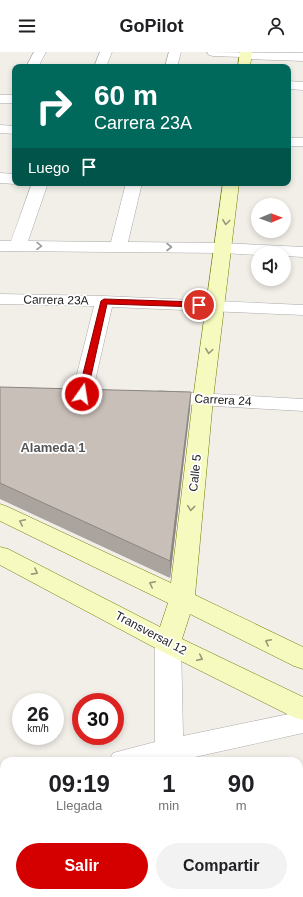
<!DOCTYPE html>
<html lang="es">
<head>
<meta charset="utf-8">
<style>
  :root { --surface:#fff; --page:#f2f2f2; --text:#202124; --muted:#757577; --accent:#d40000 }
  body { margin:0; font-family:Helvetica,sans-serif; background:var(--page); color:var(--text); height:100vh; display:flex; flex-direction:column; font-size:15px; white-space:nowrap }
  * { box-sizing:border-box; margin:0 }
  p { font-size:13px; color:var(--muted) }
  .icon { flex:none; width:22px; height:22px; fill:none; stroke:currentColor; stroke-width:2; stroke-linecap:round; stroke-linejoin:round }
  .map { position:relative; flex:1; overflow:hidden }
  .details { position:absolute; left:0px; top:705px; width:303px; height:140px; display:flex; flex-direction:column; background:var(--surface); border-radius:12px 12px 0 0; box-shadow:0 2px 6px #0003 }
  .details>* { flex:none }
  .hud { position:absolute; left:12px; top:12px; width:279px; height:122px; border-radius:8px; box-shadow:0 2px 6px #0003; background:#00695c; color:#fff; overflow:hidden }
  .needle { width:26px; rotate:89deg }
  .buttons { position:absolute; left:251px; top:146px; display:grid; gap:8px }
  .buttons a { display:grid; place-items:center; width:40px; height:40px; border-radius:50%; background:var(--surface); box-shadow:0 2px 6px #0003; font-size:20px }
  .speed { position:absolute; left:12px; top:641px; display:flex; gap:8px; font-size:20px; font-weight:700; text-align:center }
  .speed>* { display:grid; place-content:center; width:52px; height:52px; border-radius:50%; background:var(--surface); box-shadow:0 2px 6px #0003; line-height:1 }
  .speed small { font-size:10px; font-weight:400 }
  .speed .limit { border:6px solid #d22; background:#fff; color:#111 }
  .pin { position:absolute; display:grid; place-items:center; width:34px; height:34px; color:#fff; margin:-17px; border:2px solid #fff; border-radius:50%; box-shadow:0 1px 4px #0007 }
  .me { position:absolute; width:44px; margin:-22px; rotate:13deg; stroke-linejoin:round; filter:drop-shadow(0 0 3px #0008) }
  .turn { display:flex; align-items:center; gap:14px; height:84px; padding:0 16px; font-size:18px }
  .turn .icon { width:52px; height:52px; stroke-width:2.5 }
  .turn b { display:block; font-size:28px; line-height:34px }
  .then { display:flex; align-items:center; height:38px; padding:0 16px; background:#0003; gap:8px; font-size:15px }
  .eta { display:flex; justify-content:space-evenly; align-items:center; height:68px; text-align:center }
  .eta b { font-size:24px; font-weight:700; line-height:28px }
  .button { display:flex; gap:8px; margin-top:auto; padding:8px 16px }
  .button a { flex:1; height:46px; border-radius:24px; background:var(--accent); color:#fff; font-size:16px; font-weight:700; line-height:46px; text-align:center }
  .button a+a { background:var(--page); color:var(--text) }
  header { display:flex; justify-content:space-between; align-items:center; height:52px; padding:0 16px; background:var(--surface); font-size:18px; font-weight:700 }
  .map>svg:first-child { display:block }
  .lines { fill:none; stroke-linecap:round; stroke-linejoin:round }
  .street-casing { stroke:#a9a9a9; stroke-width:1 }
  .secondary-casing { stroke:#707d05; stroke-width:1 }
  .street { fill:#fff; fill-rule:evenodd }
  .secondary { fill:#f7fabf; fill-rule:evenodd }
  .wall { fill:#aba49e }
  .shaded-wall { fill:#8b8681 }
  .building { fill:#c7bfb8; stroke:#8b8681 }
  .oneway { stroke:#979978 }
  .oneway2 { stroke:#9c9c9c }
  .route { fill:#d40000; stroke:#8a0000 }
  .labels { text-anchor:middle; stroke-width:3.5; stroke-linejoin:round; paint-order:stroke }
  .street-label { font-size:12px; fill:#222; stroke:#fff }
  .neighbourhood-label { font-size:13px; font-weight:bold; fill:#555; stroke:#fff }
</style>
</head>
<body>
<header><svg class="icon" aria-label="menu" viewBox="0 0 24 24"><path d="M4 6h16M4 12h16M4 18h16"/></svg>GoPilot<svg class="icon" aria-label="person" viewBox="0 0 24 24"><circle cx="12" cy="8" r="4"/><path d="M4 21q1-7 8-7t8 7"/></svg></header>
<div class="map">
<svg width="303" height="845" viewBox="0 0 303 845">
  <rect width="100%" height="100%" fill="#f2efe9"/>
  <g class="lines">
    <g class="street-casing">
      <g id="street">
        <path d="M34,0H46L38,15H26Z"/>
        <path d="M100,0H112L106,15H94Z"/>
        <path d="M169,0H181L177,15H165Z"/>
        <path d="M207,0L303,1V9L246,7L241,5L213,4L209,3Z"/>
        <path d="M288,29L303,30V38L288,37Z"/>
        <rect x="0" y="43" width="15" height="8"/>
        <path d="M0,73L15,74V82L0,81Z"/>
        <rect x="288" y="86" width="15" height="8"/>
        <path d="M0,121L15,122V131H17L15,132L0,131Z"/>
        <path d="M32,131H48L28,189L111,190L126,131H142L128,190L223,191L303,195V205L284,204V201H258V203L223,201L0,199V189H11Z"/>
        <path d="M0,242L104,244L303,253V263L112,255L92,342L89,346L82,348L75,346L72,342L94,254L0,252Z"/>
        <path d="M160,339L303,347V359L160,351L153,349L150,345L153,341Z"/>
        <path d="M168,581L177,584L181,591L183,684L303,659V681L186,707L187,709H109L113,701L155,690V591L159,584Z"/>
        <path d="M0,724L4,726V774L0,773Z"/>
        <path d="M4,835V841H33L34,845H2L1,841Z"/>
        <path d="M197,841H229L231,845H199Z"/>
      </g>
    </g>
    <g class="secondary-casing">
      <g id="secondary">
        <path d="M240,0H252L250,15H238Z"/>
        <path d="M223,131H239L213,347L195,543L303,595V617L294,614L190,562L182,587L303,645V668L293,665L159,598L0,513V495L8,497L160,575L168,551L0,469V452L8,455L171,531L193,347Z"/>
      </g>
    </g>
    <use href="#street" class="street"/>
    <use href="#secondary" class="secondary"/>
  </g>
  <path class="wall" d="M0,335L191,340L190,356L170,526L0,447Z"/>
  <path class="shaded-wall" d="M191,340L190,356L170,526V509Z"/>
  <path class="building" d="M0,335L191,340L170,509L0,431Z"/>
  <defs><path id="oneway-chevron" d="M-2-3.5L2.5 0L-2 3.5" fill="none" stroke-width="1.6" stroke-linecap="round" stroke-linejoin="round"/></defs>
  <g class="oneway">
    <use href="#oneway-chevron" transform="translate(226 170) rotate(97)"/>
    <use href="#oneway-chevron" transform="translate(209 299) rotate(98)"/>
    <use href="#oneway-chevron" transform="translate(191 456) rotate(96)"/>
    <use href="#oneway-chevron" transform="translate(22 470) rotate(-155)"/>
    <use href="#oneway-chevron" transform="translate(35 520) rotate(28)"/>
    <use href="#oneway-chevron" transform="translate(152 532) rotate(-154)"/>
    <use href="#oneway-chevron" transform="translate(268 590) rotate(-153)"/>
    <use href="#oneway-chevron" transform="translate(200 606) rotate(26)"/>
  </g>
  <g class="oneway2">
    <use href="#oneway-chevron" transform="translate(39 194) rotate(1)"/>
    <use href="#oneway-chevron" transform="translate(169 195)"/>
  </g>
  <path class="route" d="M104,247L199,250L203,253L199,255L107,252L87,342L82,345L78,342L101,249Z"/>
  <g class="labels">
    <g class="street-label">
      <text transform="translate(56 248) rotate(1)" y="4">Carrera 23A</text>
      <text transform="translate(223 348) rotate(3)" y="4">Carrera 24</text>
      <text transform="translate(195 421) rotate(-84)" y="4">Calle 5</text>
      <text transform="translate(151 581) rotate(28)" y="4">Transversal 12</text>
    </g>
    <g class="neighbourhood-label">
      <text x="53" y="400">Alameda 1</text>
    </g>
  </g>
</svg>
<div class="buttons">
<a><svg class="needle" viewBox="-14 -14 28 28"><path d="M0-13l5 13h-10z" fill="#e53935"/><path d="M0 13l5-13h-10z" fill="#757577"/></svg></a>
<a><svg class="icon" aria-label="sound" viewBox="0 0 24 24"><path d="M4 9h4l5-4v14l-5-4H4zM17 9q2 3 0 6"/></svg></a>
</div>
<div class="speed"><div>26<small>km/h</small></div><div class="limit">30</div></div>
<div class="pin" style="left:199px;top:253px;background:#d93025"><svg class="icon" aria-label="arrive" viewBox="0 0 24 24"><path d="M6 21V4h12l-3 4 3 4H6"/></svg></div>
<svg class="me" style="left:82px;top:342px" viewBox="-20 -20 40 40"><circle r="17" fill="#d40000" stroke="#fff" stroke-width="3"/><path d="M0-11L8 9 0 5-8 9z" fill="#fff"/></svg>
<div class="hud">
<div class="turn"><svg class="icon" aria-label="right" viewBox="0 0 24 24"><path d="M7 20v-9h11M14 6l5 5-5 5"/></svg><div><b>60 m</b>Carrera 23A</div></div>
<div class="then">Luego<svg class="icon" aria-label="arrive" viewBox="0 0 24 24"><path d="M6 21V4h12l-3 4 3 4H6"/></svg></div>
</div>
<section class="details">
<div class="eta">
<div><b>09:19</b><p>Llegada</p></div>
<div><b>1</b><p>min</p></div>
<div><b>90</b><p>m</p></div>
</div>
<div class="button"><a>Salir</a><a>Compartir</a></div>
</section>
</div>
</body>
</html>
